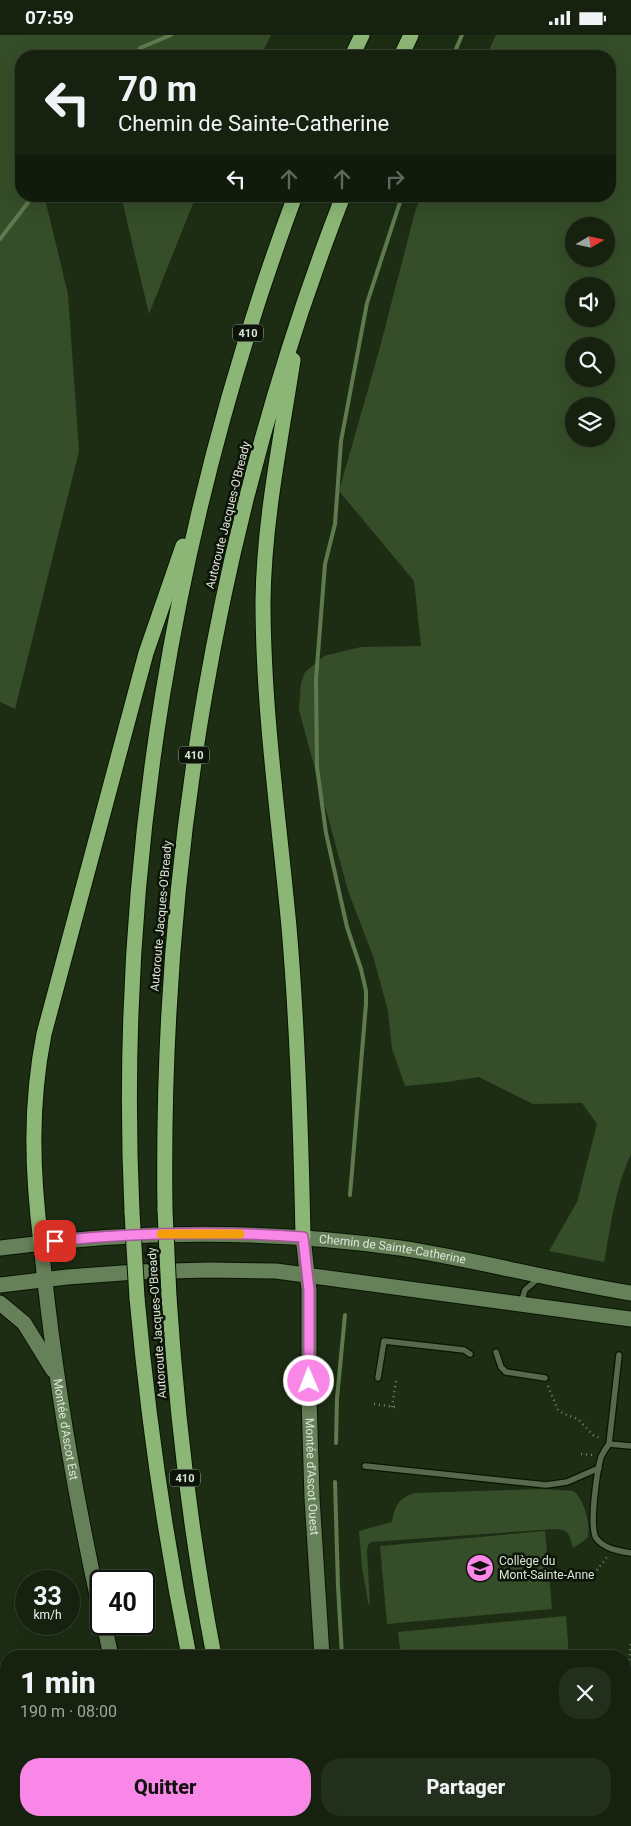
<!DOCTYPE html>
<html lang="fr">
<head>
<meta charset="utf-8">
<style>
  :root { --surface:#16220f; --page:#232f1d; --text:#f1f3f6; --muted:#9ea49e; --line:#353f2f; --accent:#f987e8 }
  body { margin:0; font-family:Roboto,sans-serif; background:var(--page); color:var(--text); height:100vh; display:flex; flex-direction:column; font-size:19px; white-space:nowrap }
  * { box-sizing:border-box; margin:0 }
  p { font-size:16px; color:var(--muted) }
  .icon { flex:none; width:28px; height:28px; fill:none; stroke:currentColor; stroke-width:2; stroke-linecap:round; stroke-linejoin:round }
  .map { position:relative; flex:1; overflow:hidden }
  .drawer { position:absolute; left:0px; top:1615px; width:631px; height:176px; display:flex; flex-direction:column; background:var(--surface); border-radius:20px 20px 0 0; box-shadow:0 5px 20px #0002,0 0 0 1px var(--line) }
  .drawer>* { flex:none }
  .top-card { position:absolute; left:15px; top:15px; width:601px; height:152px; border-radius:20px; box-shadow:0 5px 20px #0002,0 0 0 1px var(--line); background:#16220f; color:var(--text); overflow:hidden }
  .needle { width:32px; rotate:81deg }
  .tools { position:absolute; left:565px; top:182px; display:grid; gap:10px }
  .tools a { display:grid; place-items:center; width:50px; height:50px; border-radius:50%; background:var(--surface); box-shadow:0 5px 20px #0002,0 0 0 1px var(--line); font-size:25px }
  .speed { position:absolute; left:15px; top:1535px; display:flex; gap:10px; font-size:25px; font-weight:700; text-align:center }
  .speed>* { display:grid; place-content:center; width:65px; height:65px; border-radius:50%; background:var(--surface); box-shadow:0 5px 20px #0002,0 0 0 1px var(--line); line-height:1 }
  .speed small { font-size:12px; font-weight:400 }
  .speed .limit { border:2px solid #111; border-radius:8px; background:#fff; color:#111 }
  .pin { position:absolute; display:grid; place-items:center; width:42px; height:42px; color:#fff; margin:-21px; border-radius:10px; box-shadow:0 2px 8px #0006 }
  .me { position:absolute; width:55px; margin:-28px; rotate:359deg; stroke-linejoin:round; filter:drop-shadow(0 0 4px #0008) }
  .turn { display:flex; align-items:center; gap:18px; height:105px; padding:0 20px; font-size:22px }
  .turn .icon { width:65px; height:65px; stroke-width:2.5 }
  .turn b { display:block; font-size:35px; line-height:42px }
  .lanes { display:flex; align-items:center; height:48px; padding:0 20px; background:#0003; justify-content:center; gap:25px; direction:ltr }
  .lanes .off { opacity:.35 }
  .round { display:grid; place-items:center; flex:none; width:52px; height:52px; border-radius:20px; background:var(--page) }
  .headline { display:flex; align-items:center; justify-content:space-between; height:85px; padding:0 20px }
  h1 { font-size:30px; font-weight:800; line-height:38px }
  .primary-button { display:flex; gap:10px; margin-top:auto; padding:10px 20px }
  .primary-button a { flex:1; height:58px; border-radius:20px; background:var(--accent); color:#111; font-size:20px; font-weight:800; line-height:58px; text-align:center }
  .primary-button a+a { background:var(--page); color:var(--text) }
  .status { display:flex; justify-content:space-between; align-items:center; height:35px; padding:0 25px; background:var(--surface); direction:ltr }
  .status svg { height:14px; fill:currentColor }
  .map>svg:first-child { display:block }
  .green { fill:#354d28; fill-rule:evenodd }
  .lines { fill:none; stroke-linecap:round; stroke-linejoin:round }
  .stream { stroke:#5e7a4e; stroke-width:4 }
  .lane-casing { stroke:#071501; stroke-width:8 }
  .secondary-casing { stroke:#071501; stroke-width:17 }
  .highway-casing { stroke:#071501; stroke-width:17 }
  .path { stroke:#76846f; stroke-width:2.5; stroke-dasharray:1 4; stroke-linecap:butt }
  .lane { stroke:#56694d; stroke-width:5.5 }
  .secondary { stroke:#668059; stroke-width:15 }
  .highway { stroke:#8cb676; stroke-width:15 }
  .highway-bridge-casing { stroke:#071501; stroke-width:17; stroke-linecap:butt }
  .highway-bridge { stroke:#8cb676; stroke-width:15 }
  .route-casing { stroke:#a25897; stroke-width:12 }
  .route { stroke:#f987e8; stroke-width:9 }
  .slow { stroke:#f59e0b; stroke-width:9 }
  .labels { text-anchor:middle; stroke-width:5; stroke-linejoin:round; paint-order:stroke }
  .shield { fill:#0c1308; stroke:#9da798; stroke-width:1 }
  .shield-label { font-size:11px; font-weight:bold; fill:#dbe6d6 }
  .street-label { font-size:12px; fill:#dbe6d6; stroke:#0c1308 }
  .poi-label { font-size:12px; fill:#dbe6d6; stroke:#0c1308; text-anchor:start }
</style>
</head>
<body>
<div class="status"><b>07:59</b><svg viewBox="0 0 49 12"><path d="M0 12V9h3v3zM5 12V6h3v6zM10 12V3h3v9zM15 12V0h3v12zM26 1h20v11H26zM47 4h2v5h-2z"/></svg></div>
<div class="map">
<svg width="631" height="1791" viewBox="0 0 631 1791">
  <rect width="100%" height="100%" fill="#1d2d14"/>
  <g class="green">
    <path d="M0,0H271L261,21H21V161H46L45,164L68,259L79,416L15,674L0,667Z"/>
    <path d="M496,0H631V1119C615,1153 611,1190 604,1227L549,1216L577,1167L597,1089L582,1068L533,1069L479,1042L447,1047L405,1051L392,1014L388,976L373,921L348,856L299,675L301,648L305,637L324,621L361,612L421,611L414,546L339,456L379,316L416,173L422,161H610V21H486ZM606,191V224H574V191ZM606,251V284H574V251ZM606,311V344H574V311ZM606,371V404H574V371Z"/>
    <path d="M121,161H196L149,279Z"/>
    <path d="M544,1454L573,1456C583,1461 591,1490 588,1501C586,1506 577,1510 573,1513C569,1500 570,1495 555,1494L371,1507L368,1510L367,1515L370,1570L368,1567L362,1532L359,1496L392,1487C395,1471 398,1463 415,1458Z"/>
    <path d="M545,1496L552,1574L387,1589L380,1511Z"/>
    <path d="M566,1581L569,1621H401L398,1597Z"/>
    <path d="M625,1673H631V1699L625,1698Z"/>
    <path d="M625,1703L631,1704V1791H387V1785H625Z"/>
  </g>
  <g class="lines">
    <g class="stream">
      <path d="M135,21L140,13L171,0"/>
      <path d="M453,21L462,0"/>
      <path d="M0,204L33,161"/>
      <path d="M350,1160L366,969V956L361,934L347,892L326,798L317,732L316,644L325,529L335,489L341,406L367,268L402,161"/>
      <path d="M336,1408L337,1363L345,1280"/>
      <path d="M335,1447L338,1551L342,1621"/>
      <path d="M357,1785L358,1791"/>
    </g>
    <g class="lane-casing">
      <g id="lane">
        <path d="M521,1268L525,1255L539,1243"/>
        <path d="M496,1317L501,1332L506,1337L545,1343"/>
        <path d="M619,1320L609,1409L631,1411"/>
        <path d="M378,1343L384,1306L464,1315L470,1319"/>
        <path d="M609,1409C606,1413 603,1418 601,1422C597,1436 589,1491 596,1503C604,1514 619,1516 631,1518"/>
        <path d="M365,1431L546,1450L567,1447L599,1433"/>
      </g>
    </g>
    <g class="secondary-casing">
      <g id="secondary">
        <path id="s1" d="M303,1202L309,1255V1363L312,1463L322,1621"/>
        <path id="s2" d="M41,1208C53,1333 74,1456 101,1579"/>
        <path id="s3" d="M0,1213C135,1195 265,1194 400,1213C478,1225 554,1246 631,1258"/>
        <path d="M0,1250L67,1242L136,1237L208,1235L276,1236L631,1284"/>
        <path d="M0,1268L24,1288L53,1335"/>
        <path d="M104,1589L111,1621"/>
        <path d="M147,1785L148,1791"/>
        <path d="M337,1785L338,1791"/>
      </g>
    </g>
    <g class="highway-casing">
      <g id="highway">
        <path d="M352,21L362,0"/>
        <path d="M401,21L411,0"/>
        <path d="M293,325C281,404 264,485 263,566C263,675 279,784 289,892C298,996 301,1098 303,1202"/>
        <path d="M165,1175C160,829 217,484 343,161"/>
        <path d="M132,1177C116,832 175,483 295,161"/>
        <path d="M41,1208C32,1136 30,1070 44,999L146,618L183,511"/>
        <path d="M169,1262C177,1383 191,1502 214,1621"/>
        <path d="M137,1263C148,1384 165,1503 189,1621"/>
        <path d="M223,1785L225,1791"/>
        <path d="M248,1785L249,1791"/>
      </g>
    </g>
    <g class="path">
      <path d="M548,1351L558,1375L564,1379L578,1384L593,1400L602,1404"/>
      <path d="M374,1369L395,1372"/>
      <path d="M392,1372L396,1346"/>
      <path d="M581,1419L592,1420"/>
      <path d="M549,1543L594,1539L607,1522"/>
      <path d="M625,1665L631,1608"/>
    </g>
    <use href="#lane" class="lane"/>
    <use href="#secondary" class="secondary"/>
    <use href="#highway" class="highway"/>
    <g class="highway-bridge-casing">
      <g id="highway-bridge">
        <path d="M165,1175L169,1262"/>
        <path d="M132,1177L137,1263"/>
      </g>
    </g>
    <use href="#highway-bridge" class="highway-bridge"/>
  </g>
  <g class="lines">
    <g class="route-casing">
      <path id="route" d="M55,1206C138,1197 220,1196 303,1202L309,1255V1346"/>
    </g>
    <use href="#route" class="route"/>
    <path class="slow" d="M161,1199H240"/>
  </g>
  <defs>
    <g id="school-disc" transform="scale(1.4375)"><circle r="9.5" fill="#f987e8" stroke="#0c1308"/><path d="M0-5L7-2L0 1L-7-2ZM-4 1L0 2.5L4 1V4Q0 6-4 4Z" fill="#111"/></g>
  </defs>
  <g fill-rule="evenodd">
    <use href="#school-disc" x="480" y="1533"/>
  </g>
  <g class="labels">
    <g class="shield">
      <rect x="233" y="289.5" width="30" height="17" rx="4"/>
      <rect x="179" y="711.5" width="30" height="17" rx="4"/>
      <rect x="170" y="1434.5" width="30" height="17" rx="4"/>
    </g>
    <g class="shield-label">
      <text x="248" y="302">410</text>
      <text x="194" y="724">410</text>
      <text x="185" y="1447">410</text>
    </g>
    <g class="street-label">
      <text transform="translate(228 480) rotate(-76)" y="4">Autoroute Jacques-O'Bready</text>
      <text transform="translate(161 881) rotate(-85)" y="4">Autoroute Jacques-O'Bready</text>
      <text dy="4" stroke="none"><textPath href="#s3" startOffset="394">Chemin de Sainte-Catherine</textPath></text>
      <text transform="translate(157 1288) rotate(-94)" y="4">Autoroute Jacques-O'Bready</text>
      <text dy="4" stroke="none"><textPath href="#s2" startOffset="188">Montée d'Ascot Est</textPath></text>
      <text dy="4" stroke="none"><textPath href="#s1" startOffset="240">Montée d'Ascot Ouest</textPath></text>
    </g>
    <g class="poi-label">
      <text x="499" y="1530">Collège du<tspan x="499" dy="14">Mont-Sainte-Anne</tspan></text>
    </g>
  </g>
</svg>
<div class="tools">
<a><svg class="needle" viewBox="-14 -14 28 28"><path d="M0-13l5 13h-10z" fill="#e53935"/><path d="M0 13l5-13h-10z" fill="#9ea49e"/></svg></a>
<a><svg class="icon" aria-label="sound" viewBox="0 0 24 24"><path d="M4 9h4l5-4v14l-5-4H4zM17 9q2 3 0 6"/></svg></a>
<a><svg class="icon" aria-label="search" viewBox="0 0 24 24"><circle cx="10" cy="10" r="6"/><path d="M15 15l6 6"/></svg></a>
<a><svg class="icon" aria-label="layers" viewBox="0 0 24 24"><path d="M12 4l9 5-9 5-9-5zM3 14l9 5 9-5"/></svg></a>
</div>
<div class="speed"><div>33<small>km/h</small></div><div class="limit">40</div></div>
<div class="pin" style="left:55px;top:1206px;background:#d93025"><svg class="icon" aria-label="arrive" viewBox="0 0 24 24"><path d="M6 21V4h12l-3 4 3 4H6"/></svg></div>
<svg class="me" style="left:309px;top:1346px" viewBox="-20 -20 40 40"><circle r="17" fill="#f987e8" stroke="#fff" stroke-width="3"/><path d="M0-11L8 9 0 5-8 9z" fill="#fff"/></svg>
<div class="top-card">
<div class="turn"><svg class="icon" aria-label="left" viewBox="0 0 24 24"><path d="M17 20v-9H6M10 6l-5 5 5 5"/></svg><div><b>70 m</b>Chemin de Sainte-Catherine</div></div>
<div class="lanes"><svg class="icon" aria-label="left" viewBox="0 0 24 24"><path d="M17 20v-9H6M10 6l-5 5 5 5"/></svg><svg class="icon off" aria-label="ahead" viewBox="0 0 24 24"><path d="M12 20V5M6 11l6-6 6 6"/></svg><svg class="icon off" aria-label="ahead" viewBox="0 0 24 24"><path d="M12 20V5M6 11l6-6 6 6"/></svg><svg class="icon off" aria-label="right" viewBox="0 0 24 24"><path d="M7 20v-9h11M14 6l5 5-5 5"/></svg></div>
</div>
<section class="drawer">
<div class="headline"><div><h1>1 min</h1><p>190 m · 08:00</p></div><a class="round"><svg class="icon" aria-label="close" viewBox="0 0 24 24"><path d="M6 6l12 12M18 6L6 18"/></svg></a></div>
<div class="primary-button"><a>Quitter</a><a>Partager</a></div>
</section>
</div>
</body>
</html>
